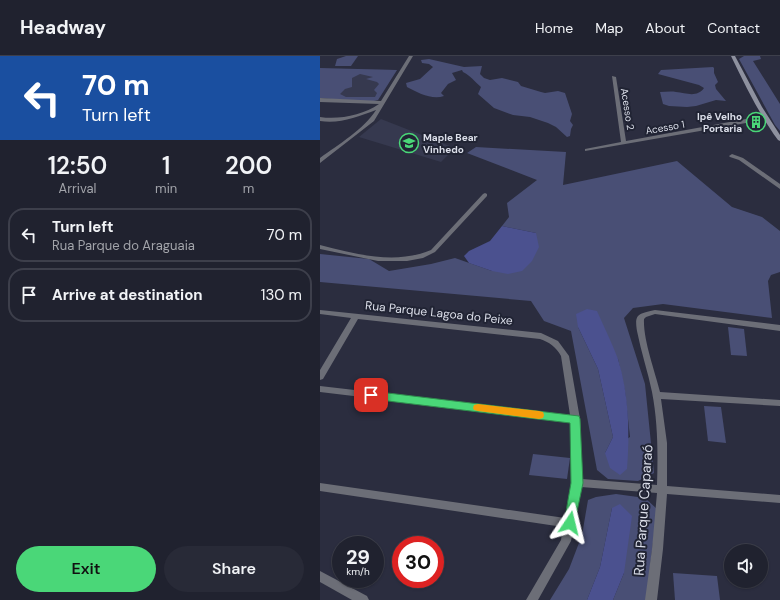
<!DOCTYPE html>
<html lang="en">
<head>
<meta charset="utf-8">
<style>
  :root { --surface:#20222f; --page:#282a37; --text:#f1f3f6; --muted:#a2a4aa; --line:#3d3f4b; --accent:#4ad778 }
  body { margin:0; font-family:"DM Sans",sans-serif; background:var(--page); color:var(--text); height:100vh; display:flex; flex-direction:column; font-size:15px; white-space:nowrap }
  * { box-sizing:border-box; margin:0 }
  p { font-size:13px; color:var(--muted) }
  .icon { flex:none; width:22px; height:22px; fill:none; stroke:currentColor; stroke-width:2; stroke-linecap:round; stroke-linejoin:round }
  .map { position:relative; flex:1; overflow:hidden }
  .drawer { display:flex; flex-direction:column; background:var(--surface); width:320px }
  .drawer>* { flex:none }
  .banner { background:#1a4fa0; color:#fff; overflow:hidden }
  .fabs { position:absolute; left:404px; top:488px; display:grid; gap:8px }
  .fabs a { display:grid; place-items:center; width:44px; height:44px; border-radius:50%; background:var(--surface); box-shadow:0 1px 3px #0004,0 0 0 1px var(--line); font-size:20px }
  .speed { position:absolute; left:12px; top:480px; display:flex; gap:8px; font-size:20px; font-weight:700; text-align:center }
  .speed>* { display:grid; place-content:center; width:52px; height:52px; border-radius:50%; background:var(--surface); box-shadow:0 1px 3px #0004,0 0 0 1px var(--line); line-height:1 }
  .speed small { font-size:10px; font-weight:400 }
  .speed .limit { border:6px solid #d22; background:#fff; color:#111 }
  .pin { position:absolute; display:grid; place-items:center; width:34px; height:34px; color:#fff; margin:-17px; border-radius:8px; box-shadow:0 2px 6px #0006 }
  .me { position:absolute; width:44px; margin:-22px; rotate:10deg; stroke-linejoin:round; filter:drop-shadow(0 0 3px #0008) }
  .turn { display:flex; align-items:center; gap:14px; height:84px; padding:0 16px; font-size:18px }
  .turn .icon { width:52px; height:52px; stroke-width:2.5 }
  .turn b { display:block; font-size:28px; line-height:34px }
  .eta { display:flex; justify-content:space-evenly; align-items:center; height:68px; text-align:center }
  .eta b { font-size:24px; font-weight:600; line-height:28px }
  .button { display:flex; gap:8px; margin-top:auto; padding:8px 16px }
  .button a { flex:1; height:46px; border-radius:24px; background:var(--accent); color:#111; font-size:16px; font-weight:600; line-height:46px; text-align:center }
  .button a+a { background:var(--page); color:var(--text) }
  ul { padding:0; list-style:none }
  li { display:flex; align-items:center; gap:12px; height:54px; margin:0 8px 6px; padding:0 8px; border:2px solid var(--line); border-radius:16px }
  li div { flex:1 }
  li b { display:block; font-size:15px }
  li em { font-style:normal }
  header { display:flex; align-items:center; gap:24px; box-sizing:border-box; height:56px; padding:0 20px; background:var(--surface); border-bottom:1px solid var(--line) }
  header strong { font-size:19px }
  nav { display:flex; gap:22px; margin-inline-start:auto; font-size:14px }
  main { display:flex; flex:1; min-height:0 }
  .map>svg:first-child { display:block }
  .built { fill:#36394f }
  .green { fill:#494f75; fill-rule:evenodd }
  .water { fill:#4b518f }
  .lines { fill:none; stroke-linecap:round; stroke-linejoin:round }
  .street { fill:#6c6e77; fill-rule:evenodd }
  .secondary { fill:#8e919f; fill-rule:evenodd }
  .route { fill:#4ad778; stroke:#308c4e }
  .slow { fill:#f59e0b }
  .labels { text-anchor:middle; stroke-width:4; stroke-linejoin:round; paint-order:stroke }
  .far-street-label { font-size:10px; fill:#dcdfea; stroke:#212434 }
  .far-poi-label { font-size:10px; font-weight:bold; fill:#dcdfea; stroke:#212434; text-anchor:end }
  .street-label { font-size:12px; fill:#dcdfea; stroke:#212434 }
  .near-street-label { font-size:14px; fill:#dcdfea; stroke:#212434 }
</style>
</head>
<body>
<header>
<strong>Headway</strong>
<nav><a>Home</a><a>Map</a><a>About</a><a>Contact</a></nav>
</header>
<main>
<section class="drawer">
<div class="banner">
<div class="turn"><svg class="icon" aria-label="left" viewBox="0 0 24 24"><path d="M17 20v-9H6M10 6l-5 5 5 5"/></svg><div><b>70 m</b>Turn left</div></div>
</div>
<div class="eta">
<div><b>12:50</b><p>Arrival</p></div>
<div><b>1</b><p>min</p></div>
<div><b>200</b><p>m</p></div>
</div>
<ul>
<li><svg class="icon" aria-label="left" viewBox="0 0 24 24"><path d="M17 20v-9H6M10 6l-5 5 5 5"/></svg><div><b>Turn left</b><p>Rua Parque do Araguaia</p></div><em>70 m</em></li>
<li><svg class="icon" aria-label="arrive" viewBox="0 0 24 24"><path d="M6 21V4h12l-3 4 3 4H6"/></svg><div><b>Arrive at destination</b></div><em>130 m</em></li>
</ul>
<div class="button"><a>Exit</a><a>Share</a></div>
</section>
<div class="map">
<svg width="460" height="544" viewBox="0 0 460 544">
  <rect width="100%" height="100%" fill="#2b2d3f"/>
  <g class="built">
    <path d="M29,13L77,14L58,44L8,43Z"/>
    <path d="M61,63L135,92L121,106L39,81Z"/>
  </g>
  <g class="green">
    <path d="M26,0H38L31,10H15L17,3Z"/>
    <path d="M424,0H440L441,3L433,5L460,48V75L455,69L419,3Z"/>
    <path d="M109,3L144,11L162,10L160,18L164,22L170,24L182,22L198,26L201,30L221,36L225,37L238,35L245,37L252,58L250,65L253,69L251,73L250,80L247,81L236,71L228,67L210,61L193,59L174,52L158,38L161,31C154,25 151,20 143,16L142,14L132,17L136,24L128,28L121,37L124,40C112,44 98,37 87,31L86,27L100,23L113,11L109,8L102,7L101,4Z"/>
    <path d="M393,11L394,12V17L398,26L395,29L396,33L406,45L396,44L376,50L367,51L349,50L343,48L340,36C345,36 351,35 356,36C366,37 377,42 384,32L379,29L338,18L341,14Z"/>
    <path d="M0,12L77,14L58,44L50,46L0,42ZM40,18L53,21L46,23L57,26L59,28L54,34L57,37L55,41H26L20,38L25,33L32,31V22Z"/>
    <path d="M156,91L246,96L243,129L357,105L412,151L442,161L460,175V216L451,219L448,225L452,262L343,248L313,252L304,262L325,328L334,417L318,425L288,423L277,414L251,275L224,265L211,245L0,226V198L49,203L69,215L111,208L135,202L172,215L216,177L182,170L189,161L187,147L217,124L147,97ZM258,271L298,303L305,336L310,381L285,397L293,381L278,313Z"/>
    <path d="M408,271L424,273L427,300L411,299Z"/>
    <path d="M384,350L401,351L406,387L388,385Z"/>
    <path d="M213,398L250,402L247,423L209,419Z"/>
    <path d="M296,438L325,442L337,453L326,544H293L304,517L292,452L280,511L267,544H230L249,513L262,479L268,444L276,441Z"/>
    <path d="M353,517L397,520L400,544H355Z"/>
  </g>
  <g class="water">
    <path d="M182,170L216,177L219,191L212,205L202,215L188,218L172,215L149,207L144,200L149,195L170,185Z"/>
    <path d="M267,253L277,255C284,271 292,287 298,303C309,339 310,377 307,413L300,419L290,412L285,397L293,381L278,313L258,271L256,258Z"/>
    <path d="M300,448L312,460L304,517L293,544H267L280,511L292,452Z"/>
  </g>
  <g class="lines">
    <g class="street">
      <path d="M89,0H93L54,65L0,107V102C19,88 43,74 56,54C37,61 20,68 0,65V61C19,64 43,59 59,48L0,46V42L61,45Z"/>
      <path d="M292,20L296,21L306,85L426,63L429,65L426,67L265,95V93L301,86Z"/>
      <path d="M412,98L423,102L460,128V133L419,104L410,101L409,100Z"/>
      <path d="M165,137L167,138V140L115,196L103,202L87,205H58L0,193V189C36,198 75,209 111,194L163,138Z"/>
      <path d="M0,254L221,277L238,285L249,300L260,363L262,423L337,429C338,398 338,367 332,336C328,316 321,296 317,275C314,257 319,258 335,254L460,269V275L335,258L326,261L324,263C323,284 335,315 340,336L460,344V350L341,343L347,387V430L460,439V447L347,438L343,493L337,544H325L332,493L337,437L261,431L251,485L218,544H206L241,484L243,471L0,435V427L245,462L252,427L250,366L0,336V330L250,359L241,300C236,291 229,286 220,283L38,263L3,323L0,324V314L31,262L0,258Z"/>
      <path d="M0,515L47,540L49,544H32L0,526Z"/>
    </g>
    <path class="secondary" d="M411,0H415L442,51L460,79V85L458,84C439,58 425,29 411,0Z"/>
  </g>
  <path class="route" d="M51,335L259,360L260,363L263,427L254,470L250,472L246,470L244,467L251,427L250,367L51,343L48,341L46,339L48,336Z"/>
  <path class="slow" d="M158,348L219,355L223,356L224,359L223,362L219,363L158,355L154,354L153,352L154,349Z"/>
  <defs>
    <g id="building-ring" transform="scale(1)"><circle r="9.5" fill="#212434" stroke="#4ad778" stroke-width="1.5"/><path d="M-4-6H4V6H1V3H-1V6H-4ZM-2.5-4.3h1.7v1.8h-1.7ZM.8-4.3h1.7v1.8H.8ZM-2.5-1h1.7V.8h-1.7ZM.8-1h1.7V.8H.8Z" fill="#4ad778"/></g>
    <g id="school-ring" transform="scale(1)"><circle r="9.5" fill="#212434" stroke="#4ad778" stroke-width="1.5"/><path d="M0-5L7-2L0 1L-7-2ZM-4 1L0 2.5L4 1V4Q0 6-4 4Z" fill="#4ad778"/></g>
  </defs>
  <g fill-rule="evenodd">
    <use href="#building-ring" x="436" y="66"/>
    <use href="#school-ring" x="89" y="87"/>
  </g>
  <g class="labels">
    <g class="far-street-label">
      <text transform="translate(308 53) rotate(81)" y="4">Acesso 2</text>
      <text transform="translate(345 71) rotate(-10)" y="4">Acesso 1</text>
    </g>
    <g class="far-poi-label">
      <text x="422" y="64">Ipê Velho<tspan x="422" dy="12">Portaria</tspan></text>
      <text x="103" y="85" text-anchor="start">Maple Bear<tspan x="103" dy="12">Vinhedo</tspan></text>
    </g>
    <g class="street-label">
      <text transform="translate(119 257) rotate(6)" y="4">Rua Parque Lagoa do Peixe</text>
    </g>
    <g class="near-street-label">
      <text transform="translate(323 454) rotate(-86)" y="5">Rua Parque Caparaó</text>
    </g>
  </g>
</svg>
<div class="fabs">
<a><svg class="icon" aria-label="sound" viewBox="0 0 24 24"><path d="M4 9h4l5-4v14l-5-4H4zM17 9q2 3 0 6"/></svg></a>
</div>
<div class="speed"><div>29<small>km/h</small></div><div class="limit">30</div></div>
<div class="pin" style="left:51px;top:339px;background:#d93025"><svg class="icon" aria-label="arrive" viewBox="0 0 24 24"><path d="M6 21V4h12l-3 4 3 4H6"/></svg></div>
<svg class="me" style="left:250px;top:467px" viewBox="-20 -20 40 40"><path d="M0-17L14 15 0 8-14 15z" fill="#4ad778" stroke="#fff" stroke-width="4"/></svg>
</div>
</main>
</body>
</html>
